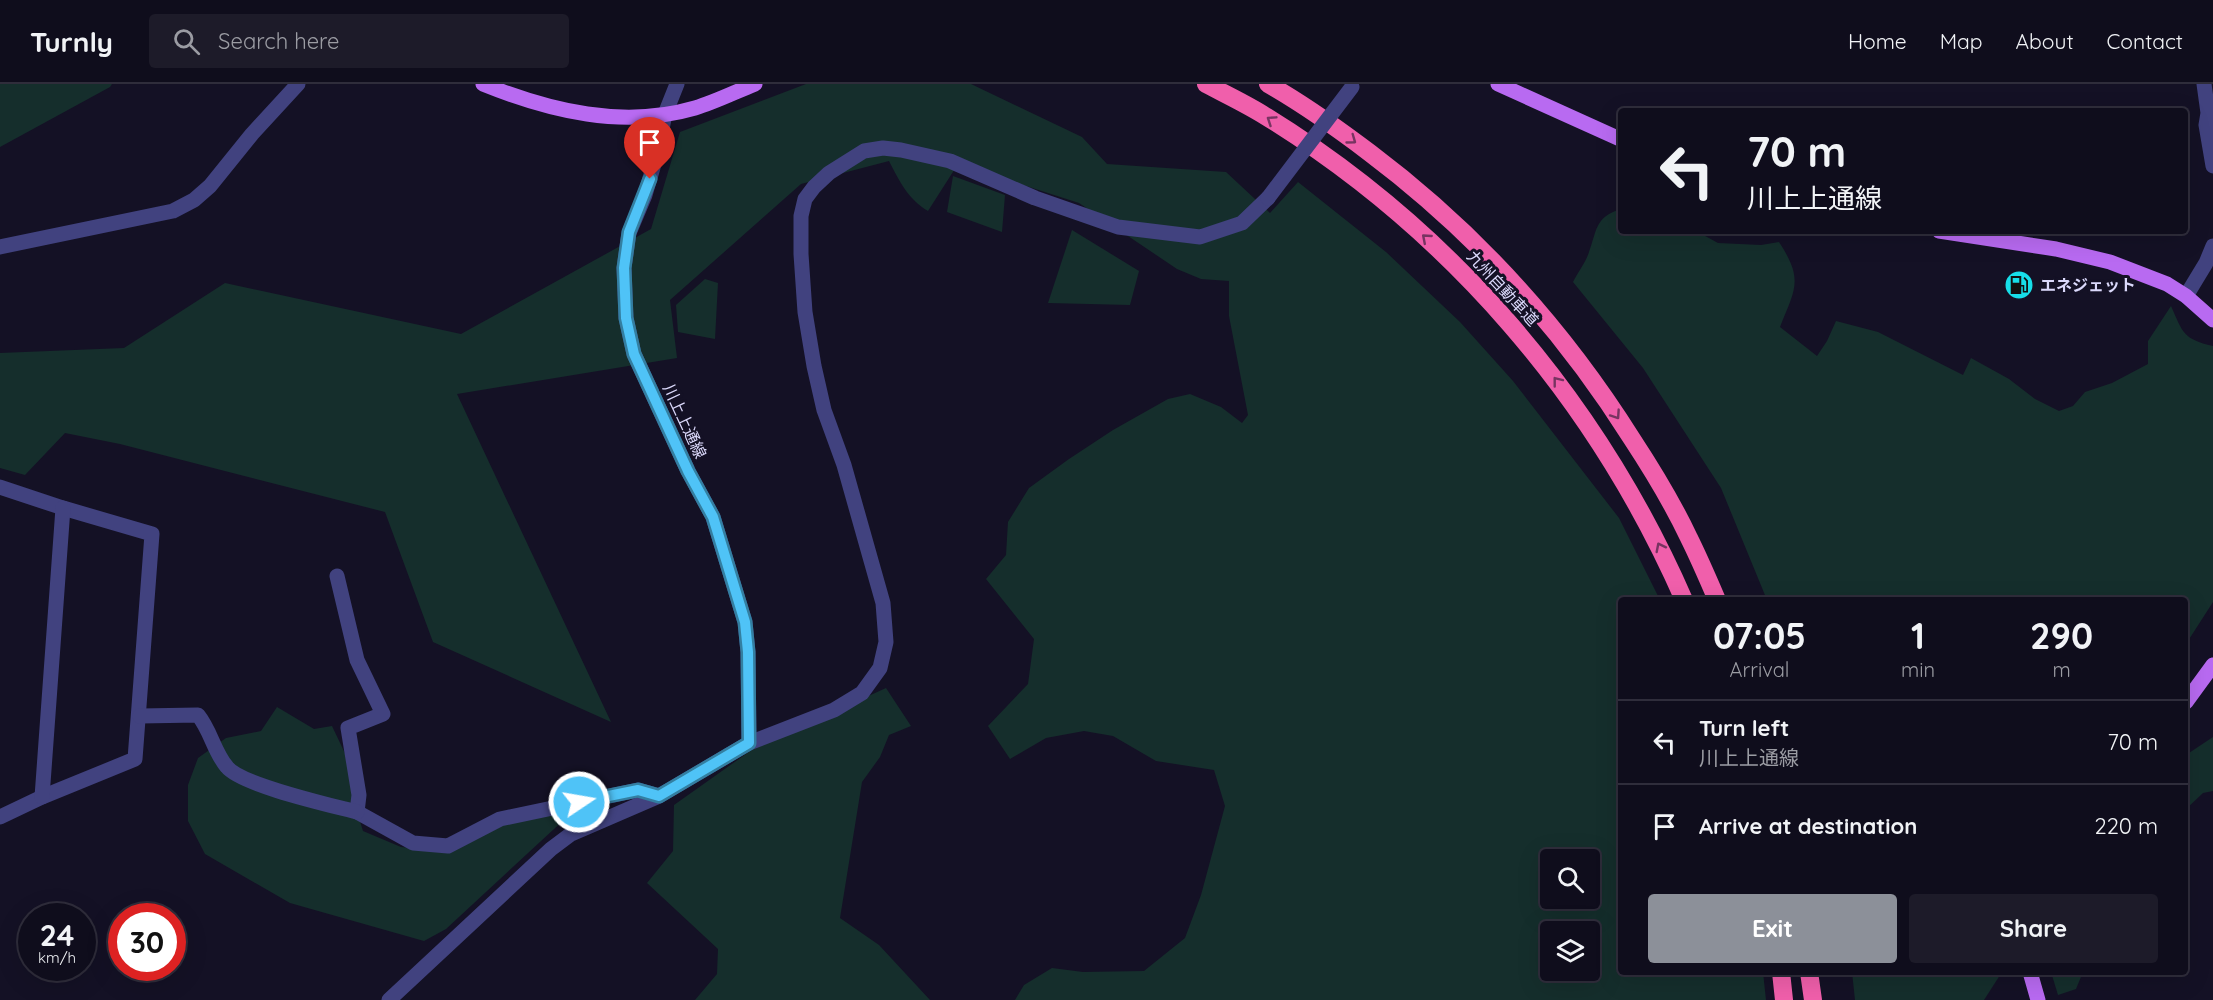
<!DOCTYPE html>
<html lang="en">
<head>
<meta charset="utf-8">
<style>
  :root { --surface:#0f0d1c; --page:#1d1b29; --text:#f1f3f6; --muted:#9b9ca3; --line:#2f2d3b; --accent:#8c9099 }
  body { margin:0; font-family:Quicksand,"Noto Sans JP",sans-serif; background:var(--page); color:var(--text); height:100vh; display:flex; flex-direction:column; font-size:22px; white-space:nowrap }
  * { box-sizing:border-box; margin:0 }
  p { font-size:20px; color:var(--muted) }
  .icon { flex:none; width:33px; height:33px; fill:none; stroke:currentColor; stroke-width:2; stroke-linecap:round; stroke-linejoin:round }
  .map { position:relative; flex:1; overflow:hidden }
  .details { position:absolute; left:1618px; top:513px; width:570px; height:378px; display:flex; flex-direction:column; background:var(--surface); border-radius:6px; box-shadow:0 6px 24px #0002,0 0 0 2px var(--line) }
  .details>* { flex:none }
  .banner { position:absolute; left:1618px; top:24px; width:570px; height:126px; border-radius:6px; box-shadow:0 6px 24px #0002,0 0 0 2px var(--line); background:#0f0d1c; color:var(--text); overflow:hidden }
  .fabs { position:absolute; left:1540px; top:765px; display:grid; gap:12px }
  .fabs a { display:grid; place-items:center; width:60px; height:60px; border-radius:6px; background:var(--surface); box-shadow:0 6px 24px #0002,0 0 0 2px var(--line); font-size:30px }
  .speed { position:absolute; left:18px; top:819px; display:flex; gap:12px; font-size:30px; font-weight:700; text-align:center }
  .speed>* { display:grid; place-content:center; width:78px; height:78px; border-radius:50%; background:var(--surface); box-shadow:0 6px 24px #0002,0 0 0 2px var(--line); line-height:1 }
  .speed small { font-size:15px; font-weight:400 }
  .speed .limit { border:9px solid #d22; background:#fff; color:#111 }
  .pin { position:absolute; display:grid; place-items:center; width:51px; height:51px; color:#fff; margin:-62px -26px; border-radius:50% 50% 50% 0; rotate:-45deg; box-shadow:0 0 6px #0007 }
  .pin .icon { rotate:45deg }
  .me { position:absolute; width:66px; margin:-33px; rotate:78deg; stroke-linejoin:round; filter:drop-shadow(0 0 4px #0008) }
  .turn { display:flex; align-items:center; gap:21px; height:126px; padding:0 30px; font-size:27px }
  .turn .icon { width:78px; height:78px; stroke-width:2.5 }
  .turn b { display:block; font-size:42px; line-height:51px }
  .eta { display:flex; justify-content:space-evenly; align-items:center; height:102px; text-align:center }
  .eta b { font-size:36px; font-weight:700; line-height:42px }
  .button { display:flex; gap:12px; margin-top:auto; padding:12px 30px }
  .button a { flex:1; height:69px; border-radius:6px; background:var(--accent); color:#fff; font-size:24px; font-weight:700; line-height:69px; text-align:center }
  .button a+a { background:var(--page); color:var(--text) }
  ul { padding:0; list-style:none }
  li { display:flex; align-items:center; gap:18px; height:84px; padding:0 30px; border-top:2px solid var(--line) }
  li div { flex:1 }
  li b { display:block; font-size:22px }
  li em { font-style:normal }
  header { display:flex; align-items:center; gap:36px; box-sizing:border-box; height:84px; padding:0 30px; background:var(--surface); border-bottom:2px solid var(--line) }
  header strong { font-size:28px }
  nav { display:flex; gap:33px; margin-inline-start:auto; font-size:21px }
  .search { width:420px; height:54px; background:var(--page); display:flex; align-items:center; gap:15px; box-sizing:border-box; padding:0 21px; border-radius:6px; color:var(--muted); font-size:22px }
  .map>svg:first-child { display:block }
  .green { fill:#152e2c; fill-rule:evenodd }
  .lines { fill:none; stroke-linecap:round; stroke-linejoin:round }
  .minor { stroke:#41427f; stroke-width:15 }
  .tertiary { stroke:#41427f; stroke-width:15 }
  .primary { stroke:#b86af1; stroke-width:15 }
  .motorway { stroke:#f05fab; stroke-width:18 }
  .minor-bridge { stroke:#41427f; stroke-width:15 }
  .oneway { stroke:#773461 }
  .route-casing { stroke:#337fa1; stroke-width:15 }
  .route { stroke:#4fc3f7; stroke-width:10 }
  .labels { text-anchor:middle; stroke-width:6; stroke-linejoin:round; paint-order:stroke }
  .poi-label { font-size:16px; font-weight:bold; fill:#dbd9fb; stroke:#141125; text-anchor:start }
  .street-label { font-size:16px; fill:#dbd9fb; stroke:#141125 }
</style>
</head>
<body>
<header>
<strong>Turnly</strong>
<div class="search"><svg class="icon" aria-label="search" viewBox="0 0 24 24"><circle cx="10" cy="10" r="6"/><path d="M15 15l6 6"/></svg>Search here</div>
<nav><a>Home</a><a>Map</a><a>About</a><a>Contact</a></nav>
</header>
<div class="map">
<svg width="2213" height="916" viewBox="0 0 2213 916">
  <rect width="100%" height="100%" fill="#141125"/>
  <g class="green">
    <path d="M0,0H112L110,3L0,63Z"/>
    <path d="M806,0H971L1082,53L1107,80L1226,88L1270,129L1298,98L1386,168L1460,238L1513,297L1619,434L1660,516H1622V888H1763L1766,916H1015L1024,901L1052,884L1083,888L1144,887L1185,854L1201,811L1225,722L1214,686L1156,677L1113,652L1084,647L1046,654L1010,675L988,642L1028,600L1034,555L986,495L1006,471L1008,438L1029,404L1069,375L1113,346L1168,315L1190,310L1221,323L1242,339L1248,331L1229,232V197L1201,195L1177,185L1079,119L958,80L928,127C908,115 900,98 889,77L801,100L670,216L677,274L457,310L611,638L433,558L385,428L120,360L65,349L25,391L0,384V269L124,264L225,199L461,250L651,145L680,48ZM1551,776H1590V814H1551ZM1551,848H1590V886H1551Z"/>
    <path d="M953,92L1005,111L1002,148L947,128Z"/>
    <path d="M1621,125L1622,147H1696L1718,159L1761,161L1779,158C1804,196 1795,205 1780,243L1817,272L1827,257L1836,237L1878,248L1963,291L1971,274L2009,295L2035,315L2059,327L2073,322L2085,308L2112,299L2148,280V257L2171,222C2183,249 2183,255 2213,262V518L2186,560V516H1767L1721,404L1643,284L1573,198C1578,188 1586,178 1589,168C1597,146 1595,133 1621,125Z"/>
    <path d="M1072,146L1139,187L1130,221L1048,219Z"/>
    <path d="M705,195L718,199L715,255L678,248L676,221Z"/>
    <path d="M886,604L911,642L889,651L880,673L862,698L840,834L879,861L930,916H695L717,890L718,865L647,799L673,767L674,721L753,665Z"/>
    <path d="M277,623L314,645L332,642L351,682L358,731L363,747L401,763L444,767L501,740L567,727V733L446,845L424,857L290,819L205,770L188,737V701L198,674L226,654L261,647Z"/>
    <path d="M2213,653V707L2203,709L2186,725V671Z"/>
    <path d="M1852,888H2002L1984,916H1855Z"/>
    <path d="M2051,888H2083L2076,905L2058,911Z"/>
  </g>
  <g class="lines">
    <g class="minor">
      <path d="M677,0L665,30L657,70L645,111L629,149L624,184L626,234L634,270L688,387L713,433L745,538L748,568L749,659"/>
      <path d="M2204,0L2208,29L2206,41L2213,82"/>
      <path d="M2186,212L2206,179L2213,162"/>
      <path d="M0,403L63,424L152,450L135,675L42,713L0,733"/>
      <path d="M337,492L357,576L383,630L348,644L359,711L357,728L413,759L448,762L500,735L638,706L659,712"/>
      <path d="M140,632L198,631C211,647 214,668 227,683C241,701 330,721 357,728"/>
      <path d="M42,713L63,424"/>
      <path d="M389,916L551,765L571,750L659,712L749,659L834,626L862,609L880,584L886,558L883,519L844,381L824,326L814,282L805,228L801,170V132L805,115L814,103L829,89L864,67L883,64L901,66L950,77L1035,114L1118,143L1200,153L1242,139L1268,114"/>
    </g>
    <path class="tertiary" d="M0,163L173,127L194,116L210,102L252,50L298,0"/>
    <g class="primary">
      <path d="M483,0C550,27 623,45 695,24C715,18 735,8 755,0"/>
      <path d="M1498,0L1622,56"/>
      <path d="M1939,147L2056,165L2110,178L2167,200L2186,212L2213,236"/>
      <path d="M2186,618L2213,581"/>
      <path d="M2030,888L2038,916"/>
    </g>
    <g class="motorway">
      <path d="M1206,0C1225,10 1244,19 1262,30C1450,145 1596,315 1684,516"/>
      <path d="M1268,0C1303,20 1337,44 1370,69C1475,148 1562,244 1632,355C1653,387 1673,420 1689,454C1699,474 1708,495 1717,516"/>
      <path d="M1781,888L1784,916"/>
      <path d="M1809,888L1813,916"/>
    </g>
    <path class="minor-bridge" d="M1268,114L1352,3"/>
  </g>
  <defs><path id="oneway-chevron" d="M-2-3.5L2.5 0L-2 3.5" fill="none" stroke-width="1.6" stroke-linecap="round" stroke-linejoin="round" transform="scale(1.5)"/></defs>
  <g class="oneway">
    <use href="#oneway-chevron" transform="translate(1271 36) rotate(-146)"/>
    <use href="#oneway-chevron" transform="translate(1352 56) rotate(36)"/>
    <use href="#oneway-chevron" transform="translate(1426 154) rotate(-139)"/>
    <use href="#oneway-chevron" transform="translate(1557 297) rotate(-128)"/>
    <use href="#oneway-chevron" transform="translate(1616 331) rotate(56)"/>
    <use href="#oneway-chevron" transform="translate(1660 463) rotate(-117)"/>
  </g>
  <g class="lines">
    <g class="route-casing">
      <path id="route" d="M579,718L638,706L659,712L749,659L748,568L745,538L713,433L688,387L634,270L626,234L624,184L629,148L650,95"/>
    </g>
    <use href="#route" class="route"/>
  </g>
  <defs>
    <g id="fuel-disc" transform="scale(1.5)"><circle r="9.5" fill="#17dee9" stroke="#141125"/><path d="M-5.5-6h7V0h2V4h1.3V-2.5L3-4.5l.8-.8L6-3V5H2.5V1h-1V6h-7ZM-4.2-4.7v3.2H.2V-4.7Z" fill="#111"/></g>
  </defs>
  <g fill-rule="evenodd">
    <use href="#fuel-disc" x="2019" y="201"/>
  </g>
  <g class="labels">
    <g class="poi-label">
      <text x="2040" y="207">エネジェット</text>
    </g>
    <g class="street-label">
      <text transform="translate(1503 204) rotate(47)" y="6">九州自動車道</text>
      <text transform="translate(685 337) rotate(65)" y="6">川上上通線</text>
    </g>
  </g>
</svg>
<div class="fabs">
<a><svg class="icon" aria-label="search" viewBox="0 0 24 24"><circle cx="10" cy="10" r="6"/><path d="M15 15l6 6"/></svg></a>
<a><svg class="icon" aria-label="layers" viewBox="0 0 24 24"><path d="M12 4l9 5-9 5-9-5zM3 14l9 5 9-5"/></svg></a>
</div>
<div class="speed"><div>24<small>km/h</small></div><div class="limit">30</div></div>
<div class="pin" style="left:650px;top:95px;background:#d93025"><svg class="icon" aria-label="arrive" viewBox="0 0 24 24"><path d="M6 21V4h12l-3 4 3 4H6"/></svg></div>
<svg class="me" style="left:579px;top:718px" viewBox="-20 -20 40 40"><circle r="17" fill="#4fc3f7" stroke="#fff" stroke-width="3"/><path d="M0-11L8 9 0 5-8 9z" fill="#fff"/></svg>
<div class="banner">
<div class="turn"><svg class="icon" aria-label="left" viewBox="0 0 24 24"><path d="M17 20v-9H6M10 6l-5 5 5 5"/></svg><div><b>70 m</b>川上上通線</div></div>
</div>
<section class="details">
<div class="eta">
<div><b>07:05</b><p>Arrival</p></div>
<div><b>1</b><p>min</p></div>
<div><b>290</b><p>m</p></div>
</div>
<ul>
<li><svg class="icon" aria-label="left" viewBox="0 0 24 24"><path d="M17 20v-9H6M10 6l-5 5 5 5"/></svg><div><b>Turn left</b><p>川上上通線</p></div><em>70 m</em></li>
<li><svg class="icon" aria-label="arrive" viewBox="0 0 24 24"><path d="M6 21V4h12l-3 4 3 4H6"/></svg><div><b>Arrive at destination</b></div><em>220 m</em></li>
</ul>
<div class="button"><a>Exit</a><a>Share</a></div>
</section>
</div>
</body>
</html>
